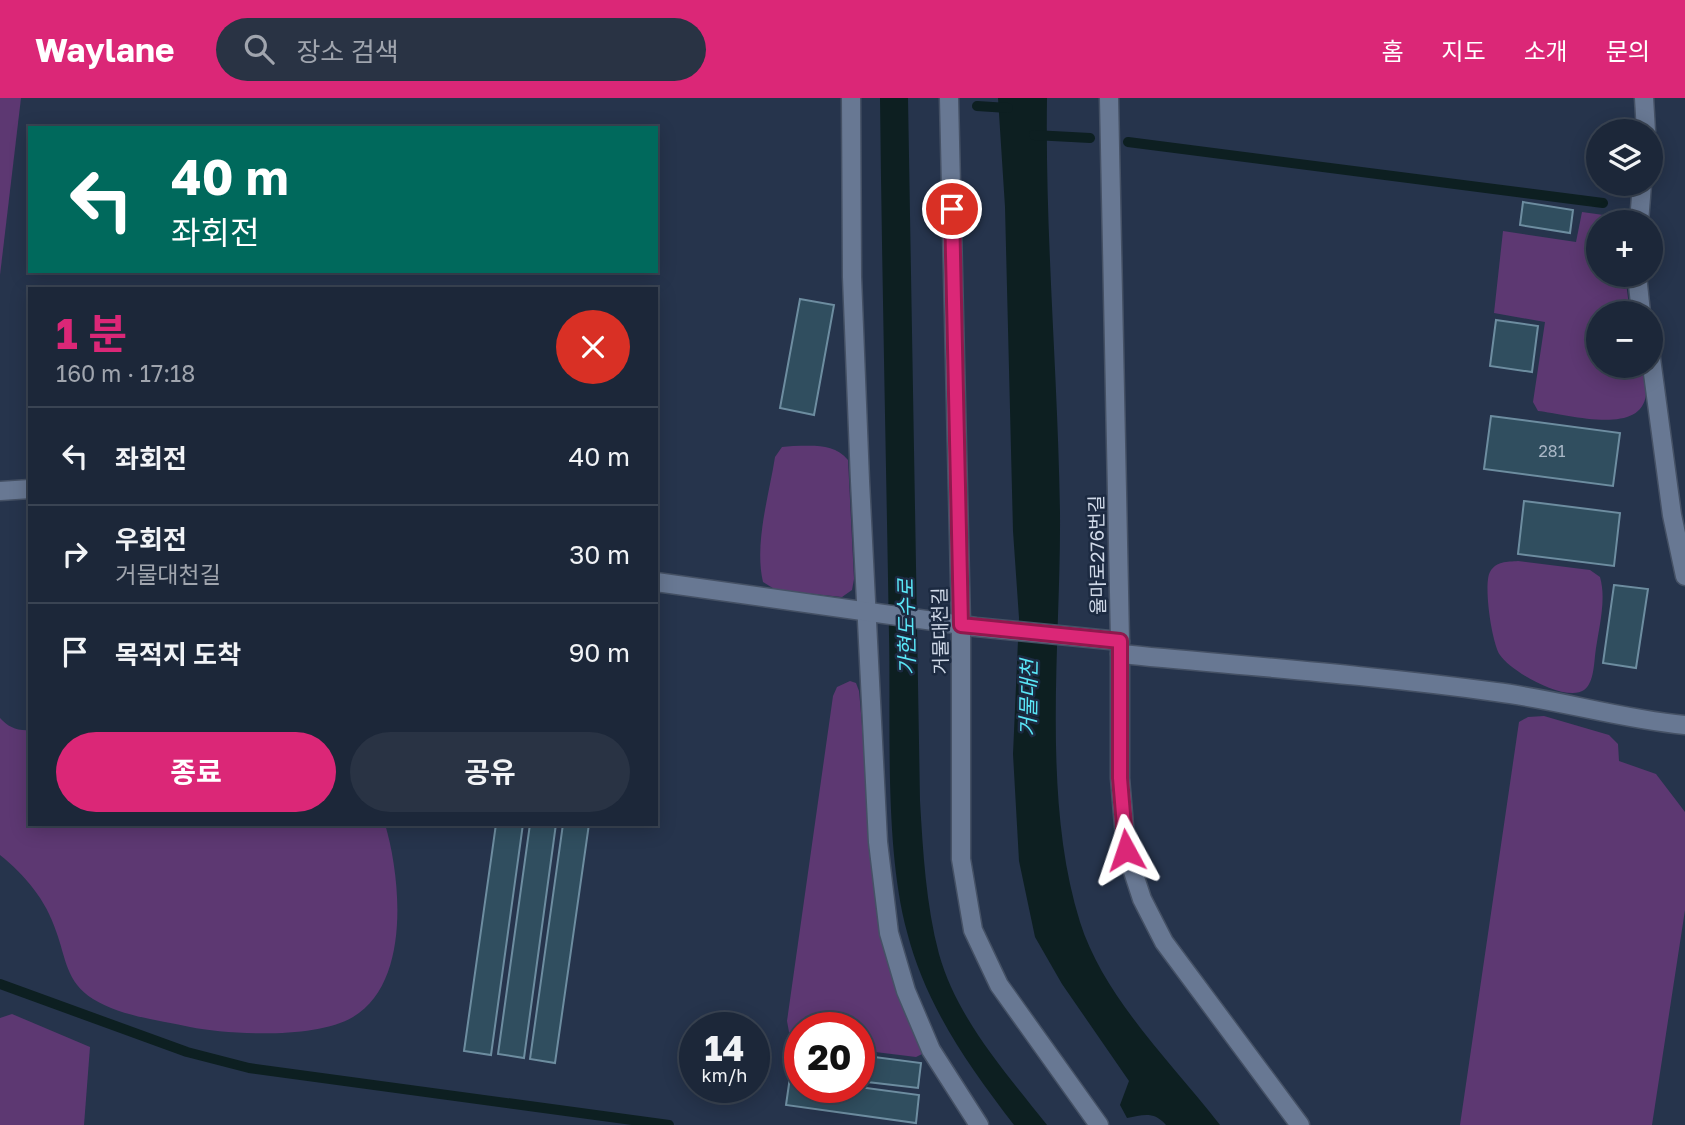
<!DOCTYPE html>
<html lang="ko">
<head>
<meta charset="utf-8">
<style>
  :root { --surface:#1c2739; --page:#293344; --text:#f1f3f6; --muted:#a0a5ae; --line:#3a4453; --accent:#db2777 }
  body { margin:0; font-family:"Golos Text","Noto Sans KR",sans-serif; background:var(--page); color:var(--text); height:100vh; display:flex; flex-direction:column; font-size:26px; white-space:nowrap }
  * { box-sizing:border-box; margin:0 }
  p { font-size:23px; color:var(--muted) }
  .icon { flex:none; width:38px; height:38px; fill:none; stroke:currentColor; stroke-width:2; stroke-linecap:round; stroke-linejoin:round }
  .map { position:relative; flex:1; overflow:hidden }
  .sheet { position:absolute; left:28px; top:189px; width:630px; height:539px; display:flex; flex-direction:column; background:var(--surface); border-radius:0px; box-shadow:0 4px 18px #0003,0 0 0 2px var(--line) }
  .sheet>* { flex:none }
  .hud { position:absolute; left:28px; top:28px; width:630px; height:147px; border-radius:0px; box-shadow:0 4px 18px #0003,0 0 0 2px var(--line); background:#00695c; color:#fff; overflow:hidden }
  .tools { position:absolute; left:1586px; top:21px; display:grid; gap:14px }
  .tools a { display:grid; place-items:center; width:77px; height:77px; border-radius:50%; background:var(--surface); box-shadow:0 4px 18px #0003,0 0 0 2px var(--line); font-size:35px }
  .speed { position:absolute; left:679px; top:914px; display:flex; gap:14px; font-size:35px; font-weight:700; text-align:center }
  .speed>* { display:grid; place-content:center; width:91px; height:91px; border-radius:50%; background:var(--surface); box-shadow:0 4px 18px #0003,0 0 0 2px var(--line); line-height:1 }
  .speed small { font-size:18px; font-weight:400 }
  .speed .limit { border:10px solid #d22; background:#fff; color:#111 }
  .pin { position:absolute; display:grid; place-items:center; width:60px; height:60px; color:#fff; margin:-30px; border:4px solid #fff; border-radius:50%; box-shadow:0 2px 7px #0007 }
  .me { position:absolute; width:77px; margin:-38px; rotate:355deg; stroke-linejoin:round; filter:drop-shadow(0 0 5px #0008) }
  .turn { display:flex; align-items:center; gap:24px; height:147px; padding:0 28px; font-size:32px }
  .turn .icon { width:91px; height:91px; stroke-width:2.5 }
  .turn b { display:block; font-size:49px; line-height:60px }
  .round { display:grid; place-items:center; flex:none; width:74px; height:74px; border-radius:37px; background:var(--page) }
  .overview { display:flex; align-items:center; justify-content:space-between; height:119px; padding:0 28px }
  h1 { font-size:42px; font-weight:700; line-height:52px; color:var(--accent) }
  .primary-button { display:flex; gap:14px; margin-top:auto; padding:14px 28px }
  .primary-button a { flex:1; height:80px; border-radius:42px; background:var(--accent); color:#fff; font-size:28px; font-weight:700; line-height:80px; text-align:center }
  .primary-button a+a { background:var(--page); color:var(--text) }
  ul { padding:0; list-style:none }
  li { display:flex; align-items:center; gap:21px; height:98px; padding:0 28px; border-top:2px solid var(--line) }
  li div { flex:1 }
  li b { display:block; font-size:26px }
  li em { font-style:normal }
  header { display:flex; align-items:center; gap:42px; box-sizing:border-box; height:98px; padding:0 35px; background:var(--accent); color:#fff }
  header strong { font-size:33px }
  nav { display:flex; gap:38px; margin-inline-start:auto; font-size:24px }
  .search { width:490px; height:63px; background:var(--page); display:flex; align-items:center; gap:18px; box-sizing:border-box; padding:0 24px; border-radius:38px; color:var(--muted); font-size:26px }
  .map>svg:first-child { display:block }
  .green { fill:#5d3872 }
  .water { fill:#0d1f21 }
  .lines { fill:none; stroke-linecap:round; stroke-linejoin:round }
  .stream { stroke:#0d1f21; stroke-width:10 }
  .building { fill:#304e5f; stroke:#6d8da0; stroke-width:2 }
  .minor-casing { stroke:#455165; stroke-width:21 }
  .minor { stroke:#687893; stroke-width:18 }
  .route-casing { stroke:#8e194d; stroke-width:18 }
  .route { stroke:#db2777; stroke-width:12 }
  .labels { text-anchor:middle; stroke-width:5; stroke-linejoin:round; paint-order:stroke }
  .number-label { font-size:16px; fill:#a9b7c6 }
  .street-label { font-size:19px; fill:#d1dae9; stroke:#1c2a41 }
  .water-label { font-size:21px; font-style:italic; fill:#5ae6f7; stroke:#1c2a41 }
</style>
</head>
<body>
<header>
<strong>Waylane</strong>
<div class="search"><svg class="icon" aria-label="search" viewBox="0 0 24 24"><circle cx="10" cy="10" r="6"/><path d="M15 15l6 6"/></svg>장소 검색</div>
<nav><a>홈</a><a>지도</a><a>소개</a><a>문의</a></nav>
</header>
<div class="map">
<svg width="1685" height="1027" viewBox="0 0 1685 1027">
  <rect width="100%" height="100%" fill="#26344c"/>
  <g class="green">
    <path d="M0,0H21L0,177Z"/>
    <path d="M1582,114L1618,119L1622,124H1598V177H1625L1630,215H1598V268H1642C1644,276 1647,287 1646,296C1642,339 1567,316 1538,313L1533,304L1545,224L1494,215L1503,133L1576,144Z"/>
    <path d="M793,348C814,348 834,345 848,362L854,481L852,492L842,499L776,492L763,484C754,445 769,398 775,359L782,349Z"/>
    <path d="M1518,463L1590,472L1600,479C1607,503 1598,532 1595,558C1594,568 1593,586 1584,592C1566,605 1510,573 1500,557C1492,546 1483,486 1490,474C1496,463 1507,464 1518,463Z"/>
    <path d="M850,583L856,585L859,593C871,714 865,834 919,946L922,956L916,959L859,952V929H800V942L789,934L787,923L833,598L837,589Z"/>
    <path d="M1544,618L1609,637L1618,646L1619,663L1656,676L1685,714V812L1652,1027H1460L1519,624L1528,619Z"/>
    <path d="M0,620C8,629 17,633 30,632V726H385C401,780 411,885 353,919C316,941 230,937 190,929C158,922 120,918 93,901C66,884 66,860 56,833C46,802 25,777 0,757Z"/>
    <path d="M12,916L90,949L84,1027H0V920Z"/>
  </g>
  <g class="water">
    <path d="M880,0H908L920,703C923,754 926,807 939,856C957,921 1007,976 1047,1027H1014C968,967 926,908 907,834C884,748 891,627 889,537C886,358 882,179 880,0Z"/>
    <path d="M998,0H1047C1045,139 1058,277 1060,416C1061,545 1041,699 1080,824C1104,900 1172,965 1220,1027H1166C1154,1013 1143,1017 1127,1020L1120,1007L1129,983L1062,886L1035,839L1019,763L1013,656L1019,520L1013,433L1005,109Z"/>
  </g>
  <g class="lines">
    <g class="stream">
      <path d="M977,8L1008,10"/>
      <path d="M1034,37L1090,40"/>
      <path d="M1128,44L1603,105"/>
      <path d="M0,886L187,954L249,970L669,1027"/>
    </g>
  </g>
  <g class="building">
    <path d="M1523,104L1573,112L1570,135L1520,127Z"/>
    <path d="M800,201L834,207L814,317L780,310Z"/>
    <path d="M1496,222L1538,228L1532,274L1490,268Z"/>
    <path d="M1491,318L1620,335L1613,388L1484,371Z"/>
    <path d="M1524,403L1620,415L1614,468L1518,456Z"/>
    <path d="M1614,487L1648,491L1636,570L1603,565Z"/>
    <path d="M496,726H523L491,957L464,953Z"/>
    <path d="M530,726H556L524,960L498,956Z"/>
    <path d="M563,726H589L555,965L530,961Z"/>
    <path d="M794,949H800V975L791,974Z"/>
    <path d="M859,957L921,965L918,990L859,983Z"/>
    <path d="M790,979L800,981V989H859L919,997L916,1025L786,1007Z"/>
  </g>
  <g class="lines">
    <g class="minor-casing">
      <g id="minor">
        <path d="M851,0L852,179L860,383L878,744L889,835L906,893L931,952L979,1027"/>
        <path d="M949,0L961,527V761L973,832L999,887L1099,1027"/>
        <path d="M1109,0L1120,543V680L1126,752L1142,801L1164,844L1300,1027"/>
        <path d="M1644,0L1646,33"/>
        <path d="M1639,124L1642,86"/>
        <path d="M1637,177L1641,215"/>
        <path d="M1650,253L1672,417L1685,478"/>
        <path d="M0,393L30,391"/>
        <path d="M656,484L976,529L1120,543"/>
        <path d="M1120,556C1245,568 1371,577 1496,594C1560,602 1621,621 1685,627"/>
      </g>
    </g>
    <use href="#minor" class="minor"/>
  </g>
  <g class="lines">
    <g class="route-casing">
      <path id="route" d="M952,111L961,527L1120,543V680L1126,752"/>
    </g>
    <use href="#route" class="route"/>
  </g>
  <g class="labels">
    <g class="number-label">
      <text x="1552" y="359">281</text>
    </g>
    <g class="street-label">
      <text transform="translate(1097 457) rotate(-91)" y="7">율마로276번길</text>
      <text transform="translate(940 533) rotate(-91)" y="7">거물대천길</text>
    </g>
    <g class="water-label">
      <text transform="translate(907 529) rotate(-91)" y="7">가현도수로</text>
      <text transform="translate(1029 600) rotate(-89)" y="7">거물대천</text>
    </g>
  </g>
</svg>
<div class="tools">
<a><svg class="icon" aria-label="layers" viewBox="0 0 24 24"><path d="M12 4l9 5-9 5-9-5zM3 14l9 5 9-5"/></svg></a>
<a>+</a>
<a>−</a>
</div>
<div class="speed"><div>14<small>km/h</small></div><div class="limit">20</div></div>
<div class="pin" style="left:952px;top:111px;background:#d93025"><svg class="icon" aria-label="arrive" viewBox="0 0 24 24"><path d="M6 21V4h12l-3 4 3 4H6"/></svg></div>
<svg class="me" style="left:1126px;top:752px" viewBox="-20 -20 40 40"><path d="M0-17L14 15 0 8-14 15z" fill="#db2777" stroke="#fff" stroke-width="4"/></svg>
<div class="hud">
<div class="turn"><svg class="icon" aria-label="left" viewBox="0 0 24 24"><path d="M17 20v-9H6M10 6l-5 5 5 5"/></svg><div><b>40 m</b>좌회전</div></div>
</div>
<section class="sheet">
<div class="overview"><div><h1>1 분</h1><p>160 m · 17:18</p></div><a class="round" style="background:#d93025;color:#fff"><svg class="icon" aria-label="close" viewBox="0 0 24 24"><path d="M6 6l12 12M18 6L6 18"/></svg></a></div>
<ul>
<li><svg class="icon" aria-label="left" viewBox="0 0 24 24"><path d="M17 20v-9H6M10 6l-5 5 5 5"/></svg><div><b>좌회전</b></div><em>40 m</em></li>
<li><svg class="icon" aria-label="right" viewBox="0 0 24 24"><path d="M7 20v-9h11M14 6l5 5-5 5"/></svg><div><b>우회전</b><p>거물대천길</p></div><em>30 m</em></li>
<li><svg class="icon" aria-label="arrive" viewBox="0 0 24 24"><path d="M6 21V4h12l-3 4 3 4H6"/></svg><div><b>목적지 도착</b></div><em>90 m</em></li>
</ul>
<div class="primary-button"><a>종료</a><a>공유</a></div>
</section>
</div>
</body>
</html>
